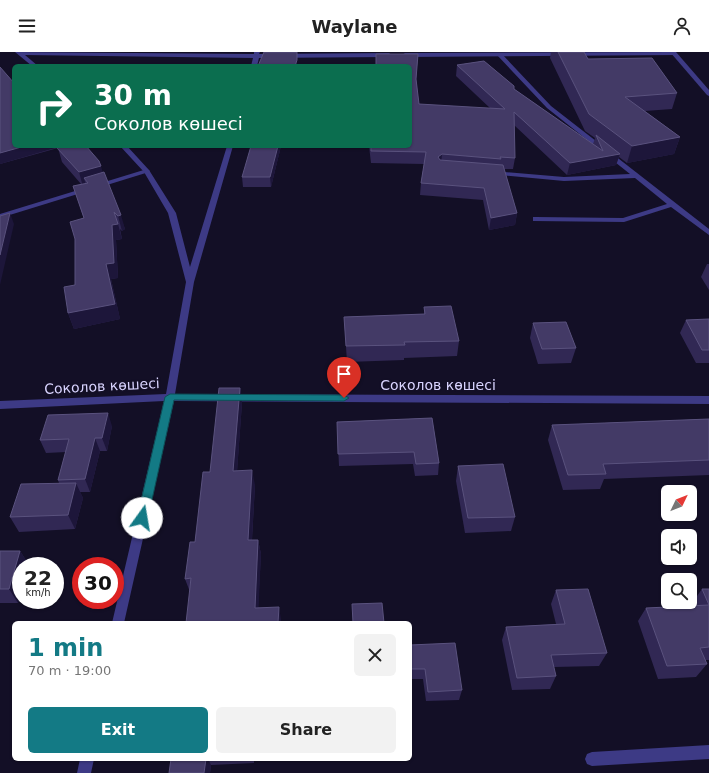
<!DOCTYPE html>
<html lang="en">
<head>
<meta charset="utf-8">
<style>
  :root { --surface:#fff; --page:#f2f2f2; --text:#222; --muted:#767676; --accent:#137a85 }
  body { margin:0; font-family:"DejaVu Sans",sans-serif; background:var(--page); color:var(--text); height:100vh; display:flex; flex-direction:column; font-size:15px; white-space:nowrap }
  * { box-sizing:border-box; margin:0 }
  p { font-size:13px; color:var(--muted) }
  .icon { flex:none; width:22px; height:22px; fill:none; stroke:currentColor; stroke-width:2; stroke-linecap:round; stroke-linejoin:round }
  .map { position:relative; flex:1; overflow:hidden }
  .panel { position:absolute; left:12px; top:569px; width:400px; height:140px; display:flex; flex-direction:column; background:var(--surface); border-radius:6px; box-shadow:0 1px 3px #0004 }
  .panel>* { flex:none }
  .banner { position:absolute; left:12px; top:12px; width:400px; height:84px; border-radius:6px; box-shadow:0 1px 3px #0004; background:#0b6e4f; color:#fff; overflow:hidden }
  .needle { width:26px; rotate:47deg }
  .controls { position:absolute; left:661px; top:433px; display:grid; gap:8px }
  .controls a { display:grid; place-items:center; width:36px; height:36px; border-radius:6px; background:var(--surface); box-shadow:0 1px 3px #0004; font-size:20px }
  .speed { position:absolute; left:12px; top:505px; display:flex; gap:8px; font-size:20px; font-weight:700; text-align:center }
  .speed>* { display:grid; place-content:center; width:52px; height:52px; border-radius:50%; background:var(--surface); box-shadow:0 1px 3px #0004; line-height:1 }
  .speed small { font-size:10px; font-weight:400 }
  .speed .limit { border:6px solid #d22; background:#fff; color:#111 }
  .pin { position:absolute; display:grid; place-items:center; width:34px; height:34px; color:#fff; margin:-41px -17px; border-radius:50% 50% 50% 0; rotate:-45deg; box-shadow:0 0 4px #0007 }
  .pin .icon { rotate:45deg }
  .me { position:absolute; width:44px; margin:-22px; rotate:13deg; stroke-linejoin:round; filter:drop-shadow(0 0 3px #0008) }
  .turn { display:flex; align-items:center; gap:14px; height:84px; padding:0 16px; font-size:18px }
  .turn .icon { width:52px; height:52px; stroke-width:2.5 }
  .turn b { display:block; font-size:28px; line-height:34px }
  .round { display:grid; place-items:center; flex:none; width:42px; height:42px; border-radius:6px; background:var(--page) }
  .overview { display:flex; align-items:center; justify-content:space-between; height:68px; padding:0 16px }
  h1 { font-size:24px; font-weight:700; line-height:30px; color:var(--accent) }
  .cta { display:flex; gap:8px; margin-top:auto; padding:8px 16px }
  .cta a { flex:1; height:46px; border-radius:6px; background:var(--accent); color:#fff; font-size:16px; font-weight:700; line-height:46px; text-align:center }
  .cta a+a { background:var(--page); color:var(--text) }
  header { display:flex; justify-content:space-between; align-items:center; height:52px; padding:0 16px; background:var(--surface); font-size:18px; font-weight:700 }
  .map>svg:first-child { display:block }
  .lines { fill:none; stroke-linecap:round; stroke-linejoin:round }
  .service { fill:#3d3a85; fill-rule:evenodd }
  .minor { fill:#3d3a85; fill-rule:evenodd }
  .tertiary { fill:#3d3a85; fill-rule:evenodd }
  .wall { fill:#312854 }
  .shaded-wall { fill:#1d163a }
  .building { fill:#433a66; stroke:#5a527e }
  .route { fill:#137a85; stroke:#0c4f56 }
  .labels { text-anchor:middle; stroke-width:4; stroke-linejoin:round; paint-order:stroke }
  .street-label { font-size:14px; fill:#d9d4ff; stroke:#130f26 }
</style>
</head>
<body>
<header><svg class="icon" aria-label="menu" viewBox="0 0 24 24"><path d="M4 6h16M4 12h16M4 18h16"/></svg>Waylane<svg class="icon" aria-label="person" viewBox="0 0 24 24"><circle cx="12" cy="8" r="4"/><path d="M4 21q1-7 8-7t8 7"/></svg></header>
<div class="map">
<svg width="709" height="721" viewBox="0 0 709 721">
  <rect width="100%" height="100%" fill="#130f26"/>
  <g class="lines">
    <g class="service">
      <path d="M497,1H501L551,54L709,177V183L671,155L624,170L533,169V165H536L623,166L667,152L635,126L564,129L490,122V120L492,119L564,125L630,122L547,56L497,3Z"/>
      <path d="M147,117L150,119L149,120L0,166V162Z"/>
      <path d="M709,693V707L592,714L587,712L585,707L587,702L592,700Z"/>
    </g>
    <g class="minor">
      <path d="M15,0L254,2V0H260L259,2L389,1L392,3L389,5L259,6L257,14H251L253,6L25,3L38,14H32Z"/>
      <path d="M674,0L676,1V3L405,5L402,3L405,1Z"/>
      <path d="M120,94H127L149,118L176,161L190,215L227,94H233L194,230L175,342L709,344V352L174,349L124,571H112L164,349L0,357V349L166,342L186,230L168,161L144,120Z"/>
      <path d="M80,707H94L91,721H77Z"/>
    </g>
    <path class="tertiary" d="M670,0H676L709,38V44L707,43Z"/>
  </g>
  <g class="wall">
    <path d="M551,0H584L588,7L652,6L677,41L672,57L645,59L680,85L674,102L627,111L619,105L616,113L567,123L514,73L515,106L513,117H504L517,161L515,173L489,178L483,148L420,143L421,131L424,112L371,111L369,94H410V14H376V2H418L416,28L419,52L491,57L456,24L457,13L484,9L514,34V37L593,92L595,86L585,79L550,6Z"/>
    <path d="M0,15L62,94L103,120L125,177L122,179L120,177L122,187L116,188L118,226L111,227L120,267L74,277L68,261L75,233L84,167L73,134L81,132L62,110L58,96L0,112Z"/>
    <path d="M281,94L271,135H243L242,125Z"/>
    <path d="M707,212H709V238L701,225Z"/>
    <path d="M424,255L459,289L457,304L404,306V308L347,310L344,265L424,262Z"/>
    <path d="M709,267V311H696L680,281L686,268Z"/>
    <path d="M533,271L576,296L571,311L538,312L530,286Z"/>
    <path d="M240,336L242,351L237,419L255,433L252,488H258L261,502L258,555L281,568L190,540L185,527L195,490L210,420Z"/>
    <path d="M432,366L439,411L438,423L415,424L413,412L339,414L337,370Z"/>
    <path d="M709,367V423L604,427L600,437L563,438L548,388L552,373Z"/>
    <path d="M112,374L107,399H100L90,440H80L83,446L75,477L19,480L10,465L59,431L58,428L66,400L46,401L40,388Z"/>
    <path d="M458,414L515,465L511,479L465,481L456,429Z"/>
    <path d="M0,499H20L29,513L18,551H0Z"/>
    <path d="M702,537H709V608H705L707,612L696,625L658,627L638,569L646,556L694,554L692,551Z"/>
    <path d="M556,538L607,601L599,614L554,615L556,624L550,637L512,638L502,588L506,575L556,572L551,552Z"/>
    <path d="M410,593L462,638L459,648L426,649L423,627H410Z"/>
    <path d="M171,707H254V711L211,713L210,721H169Z"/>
  </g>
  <g class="shaded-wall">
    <path d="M297,0V14H295Z"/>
    <path d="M680,85L674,102L627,111L632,94Z"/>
    <path d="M25,94H62L0,112V101Z"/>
    <path d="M278,94H281L271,135L270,125Z"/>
    <path d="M442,102L441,114L438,105Z"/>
    <path d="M620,102L616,113L567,123L570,111Z"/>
    <path d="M101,114L105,128L88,131L84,126L86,134L83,135L79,120Z"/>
    <path d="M10,161L14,172L0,233V203Z"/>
    <path d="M517,161L515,173L489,178L491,166Z"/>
    <path d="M121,163L125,177L122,179L118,164Z"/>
    <path d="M118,172L122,187L116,188L118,226L111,227L120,267L74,277L68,261L106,212L112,173Z"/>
    <path d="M240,336L242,351L236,434L233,419Z"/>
    <path d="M108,361L112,374L107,399L102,386Z"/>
    <path d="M95,386L100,399L90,440L85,427Z"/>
    <path d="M252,418L255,433L251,502L248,488Z"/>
    <path d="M76,431L83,446L75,477L68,463Z"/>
    <path d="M258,488L261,502L258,569L255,556Z"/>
    <path d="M20,499L29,513V514H21V540L18,551L9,537Z"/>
    <path d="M279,555L281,568V571H278Z"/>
    <path d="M206,707H208L211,713L210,721H204Z"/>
  </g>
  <g class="building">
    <path d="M264,0H297V8L295,14H258Z"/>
    <path d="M558,0H584L588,7L652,6L677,41L625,45L680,85L632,94L589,62Z"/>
    <path d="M376,2H418L416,27L419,52L505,57L457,13L484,9L514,34V37L603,99L596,83L620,102L570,111L514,60L515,106L500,105L501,107L442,102L438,105L440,108L503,113L517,161L491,166L484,136L421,131L426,100L371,99V94H410V14H376Z"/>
    <path d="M0,15L14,31V94H25L0,101Z"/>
    <path d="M63,94H86L99,109L101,114L79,120L57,96Z"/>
    <path d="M251,94H278L270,125H242Z"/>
    <path d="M104,120L121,163L118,164L114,160L118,172L112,173L114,211L106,212L115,252L68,261L64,235L75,233V187L70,170L84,166L73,134L88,131L84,126Z"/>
    <path d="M10,161L0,203V164Z"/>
    <path d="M451,254L459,289L404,290L405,293L346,294L344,265L425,262L424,255Z"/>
    <path d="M709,267V298H702L686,268Z"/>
    <path d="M566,270L576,296L542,297L533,271Z"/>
    <path d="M219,336H240L233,419L252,418L248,488H258L255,556L279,555L278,571H186L191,526L185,527L190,490H195L203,420H210Z"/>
    <path d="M108,361L102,386H95L85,427L58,428L69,387L40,388L48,363Z"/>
    <path d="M432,366L439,411L416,412L414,400L338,402L337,370Z"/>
    <path d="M709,367V408L603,412L606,422L568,423L552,373Z"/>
    <path d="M503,412L515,465L468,466L458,414Z"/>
    <path d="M76,431L68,463L10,465L21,432Z"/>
    <path d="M0,499H20L9,537H0Z"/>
    <path d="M588,537L607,601L551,603L556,624L517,626L506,575L565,572L556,538Z"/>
    <path d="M702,537H709V595L700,596L707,612L667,614L646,556L709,553Z"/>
    <path d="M382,551L384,571H353L352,552Z"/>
    <path d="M455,591L462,638L428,640L425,617H410V593Z"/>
    <path d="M171,707H206L204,721H169Z"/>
  </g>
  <path class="route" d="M170,342L344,343L349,346L344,349L174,348L148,466L146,469L142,470L139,469L137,466L165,345Z"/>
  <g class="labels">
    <g class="street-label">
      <text x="438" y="338">Соколов көшесі</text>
      <text transform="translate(102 334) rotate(-3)" y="5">Соколов көшесі</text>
    </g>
  </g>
</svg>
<div class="controls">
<a><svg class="needle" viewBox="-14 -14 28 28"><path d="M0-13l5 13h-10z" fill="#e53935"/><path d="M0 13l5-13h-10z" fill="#767676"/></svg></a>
<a><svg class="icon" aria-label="sound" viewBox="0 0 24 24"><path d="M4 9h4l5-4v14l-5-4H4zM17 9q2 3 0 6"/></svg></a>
<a><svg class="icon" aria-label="search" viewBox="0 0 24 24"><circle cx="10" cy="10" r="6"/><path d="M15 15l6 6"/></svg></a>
</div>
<div class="speed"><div>22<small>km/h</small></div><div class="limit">30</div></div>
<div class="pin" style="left:344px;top:346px;background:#d93025"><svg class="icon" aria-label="arrive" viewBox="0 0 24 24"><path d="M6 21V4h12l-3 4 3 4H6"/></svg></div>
<svg class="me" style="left:142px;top:466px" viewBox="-20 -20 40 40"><circle r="19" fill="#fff"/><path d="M0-13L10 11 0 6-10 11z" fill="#137a85"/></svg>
<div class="banner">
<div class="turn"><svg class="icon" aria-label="right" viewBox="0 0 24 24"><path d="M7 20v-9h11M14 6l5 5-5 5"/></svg><div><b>30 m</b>Соколов көшесі</div></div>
</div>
<section class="panel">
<div class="overview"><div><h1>1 min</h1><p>70 m · 19:00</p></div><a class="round"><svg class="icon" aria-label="close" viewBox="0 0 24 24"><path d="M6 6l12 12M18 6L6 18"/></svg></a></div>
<div class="cta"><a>Exit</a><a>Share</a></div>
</section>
</div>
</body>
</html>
